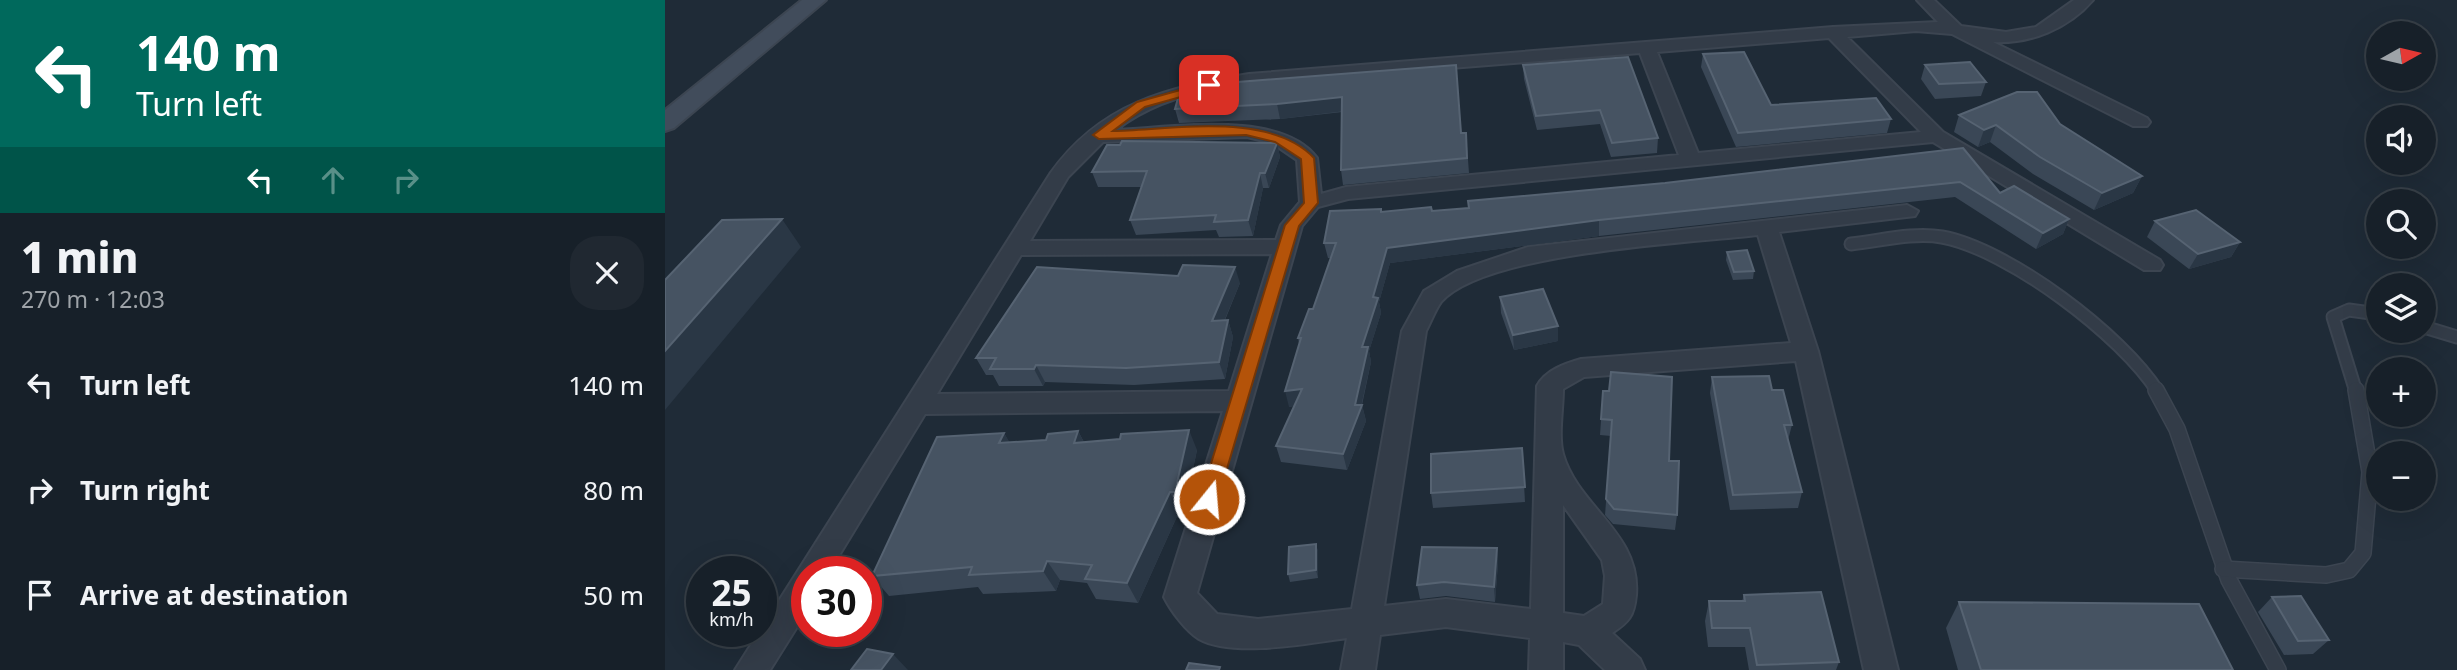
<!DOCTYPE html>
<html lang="en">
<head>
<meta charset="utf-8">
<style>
  :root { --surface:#172029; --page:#202831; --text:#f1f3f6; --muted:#9ea3a8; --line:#363e46 }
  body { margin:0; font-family:"Noto Sans",sans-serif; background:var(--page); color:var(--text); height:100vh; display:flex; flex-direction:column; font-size:26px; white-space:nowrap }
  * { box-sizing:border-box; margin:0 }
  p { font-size:23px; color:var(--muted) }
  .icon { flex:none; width:38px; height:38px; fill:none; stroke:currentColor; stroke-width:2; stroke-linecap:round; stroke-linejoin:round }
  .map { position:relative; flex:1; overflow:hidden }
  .details { display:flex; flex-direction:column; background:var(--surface); width:665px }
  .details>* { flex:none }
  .banner { background:#00695c; color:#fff; overflow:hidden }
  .needle { width:46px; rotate:82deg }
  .tools { position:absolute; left:1701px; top:21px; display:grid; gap:14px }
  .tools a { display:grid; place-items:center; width:70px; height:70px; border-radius:50%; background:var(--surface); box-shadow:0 7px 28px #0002,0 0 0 2px var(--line); font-size:35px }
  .speed { position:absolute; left:21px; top:556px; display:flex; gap:14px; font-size:35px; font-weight:700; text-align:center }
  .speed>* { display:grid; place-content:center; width:91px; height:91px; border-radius:50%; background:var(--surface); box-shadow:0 7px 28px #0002,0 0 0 2px var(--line); line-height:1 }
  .speed small { font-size:18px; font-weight:400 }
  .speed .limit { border:10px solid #d22; background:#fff; color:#111 }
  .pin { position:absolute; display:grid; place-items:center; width:60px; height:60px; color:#fff; margin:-30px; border-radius:14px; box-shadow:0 4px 10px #0006 }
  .me { position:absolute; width:77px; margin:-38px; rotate:17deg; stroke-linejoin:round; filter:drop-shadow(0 0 5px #0008) }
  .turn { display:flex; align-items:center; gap:24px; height:147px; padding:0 21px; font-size:32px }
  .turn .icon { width:91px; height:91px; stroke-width:2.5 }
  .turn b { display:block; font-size:49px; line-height:60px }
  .lanes { display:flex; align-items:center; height:66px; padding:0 21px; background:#0003; justify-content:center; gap:35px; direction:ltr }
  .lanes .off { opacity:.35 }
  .round { display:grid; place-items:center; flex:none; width:74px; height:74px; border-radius:28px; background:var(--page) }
  .head { display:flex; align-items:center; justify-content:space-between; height:119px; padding:0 21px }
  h1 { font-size:42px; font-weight:800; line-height:52px }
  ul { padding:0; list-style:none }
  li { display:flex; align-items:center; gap:21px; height:105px; padding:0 21px }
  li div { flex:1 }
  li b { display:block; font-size:26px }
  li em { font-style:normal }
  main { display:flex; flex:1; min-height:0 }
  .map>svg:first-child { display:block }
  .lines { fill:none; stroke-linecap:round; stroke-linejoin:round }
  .service-far1-casing { stroke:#3c4551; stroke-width:15 }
  .service-casing { stroke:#3c4551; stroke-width:18 }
  .minor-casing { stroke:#3c4551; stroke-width:4 }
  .secondary-casing { stroke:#3c4551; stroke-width:4 }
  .service-far1 { stroke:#333c48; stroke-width:11 }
  .service { stroke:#333c48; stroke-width:15 }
  .minor { fill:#333c48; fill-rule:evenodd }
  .secondary { fill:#414c5b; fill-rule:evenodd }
  .wall { fill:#3a4756 }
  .shaded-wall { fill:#2a3745 }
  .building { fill:#465362; stroke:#566372; stroke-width:2 }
  .route { fill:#b45309; stroke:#753606; stroke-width:2 }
</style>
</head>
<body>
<main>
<section class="details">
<div class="banner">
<div class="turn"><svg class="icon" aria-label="left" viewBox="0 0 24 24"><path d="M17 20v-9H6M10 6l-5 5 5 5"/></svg><div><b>140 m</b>Turn left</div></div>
<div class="lanes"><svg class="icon" aria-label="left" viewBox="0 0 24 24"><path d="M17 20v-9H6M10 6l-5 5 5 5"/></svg><svg class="icon off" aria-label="ahead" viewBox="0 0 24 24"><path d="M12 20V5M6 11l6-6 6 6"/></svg><svg class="icon off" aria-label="right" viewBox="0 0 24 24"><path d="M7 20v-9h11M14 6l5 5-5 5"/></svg></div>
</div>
<div class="head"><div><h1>1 min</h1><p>270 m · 12:03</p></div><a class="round"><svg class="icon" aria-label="close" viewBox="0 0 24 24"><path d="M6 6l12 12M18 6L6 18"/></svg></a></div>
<ul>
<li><svg class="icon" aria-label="left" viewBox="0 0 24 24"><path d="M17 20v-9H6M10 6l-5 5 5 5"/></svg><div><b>Turn left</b></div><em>140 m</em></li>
<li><svg class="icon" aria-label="right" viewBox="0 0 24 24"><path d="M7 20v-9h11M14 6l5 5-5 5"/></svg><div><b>Turn right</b></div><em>80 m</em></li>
<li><svg class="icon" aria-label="arrive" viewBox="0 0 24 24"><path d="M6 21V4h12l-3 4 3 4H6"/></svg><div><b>Arrive at destination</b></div><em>50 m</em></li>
</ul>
</section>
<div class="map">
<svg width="1792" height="670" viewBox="0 0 1792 670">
  <rect width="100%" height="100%" fill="#1f2b37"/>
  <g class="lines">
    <g class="service-far1-casing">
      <g id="service-far1">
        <path d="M1186,244C1215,241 1248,232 1277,237C1343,249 1457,335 1493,392"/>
        <path d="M1759,327L1792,337"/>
        <path d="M1691,392L1668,317L1684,310L1713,314"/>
      </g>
    </g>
    <g class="service-casing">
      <g id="service">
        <path d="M1491,390L1512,429L1564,580L1613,670"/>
        <path d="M1558,569L1661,575L1684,570L1698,553L1705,472L1691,390"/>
      </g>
    </g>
    <g class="minor-casing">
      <path id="minor" d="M1252,0H1269L1296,26L1341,32L1371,27L1409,0H1428C1403,29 1365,44 1328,42L1482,118L1485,122L1482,126H1468L1287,34L1251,31L1182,37L1278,132L1495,260L1498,265L1495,270H1479L1268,142L683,199L653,207L637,226L532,593L552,614L593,619L687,609L737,331L759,291L792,271L863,247L1242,205L1253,211L1250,216L1114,232L1153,351L1233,670H1199L1131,361L919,377L898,389C898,409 893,436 898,454C913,507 976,533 971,595C969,616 964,622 947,633L975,659L980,670H940L914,645L898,642V670H864L865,638L781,627L715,635L710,670H676L682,638C645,643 568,658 534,639C521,631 506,611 499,597L558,411L260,414L164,572H142V611L105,670H70L385,174C435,103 503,87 584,74L1168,27L1273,22ZM1164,38L1256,132L1033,153L992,52ZM975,53L1014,155L681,187L656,194L652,158C616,109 505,128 451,130C523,73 648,79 735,72C815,66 895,59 975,53ZM582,137L607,143L632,160L635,202L616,225L611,240L365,241L403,177L438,142ZM1093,235L1126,343L916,359C899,364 881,370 872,386L866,609L781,599L719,606L761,331C766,322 770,310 776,302C820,252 1024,243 1093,235ZM607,254L564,391L272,394L356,255ZM898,505L937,560L940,576L938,604L919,616L898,613Z"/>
    </g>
    <g class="secondary-casing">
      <path id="secondary" d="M137,0H161L9,128L0,131V110Z"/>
    </g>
    <use href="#service-far1" class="service-far1"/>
    <use href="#service" class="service"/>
    <use href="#minor" class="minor"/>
    <use href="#secondary" class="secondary"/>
  </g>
  <g class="wall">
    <path d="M1038,54L1106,105L1226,119L1222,133L1071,147L1036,67Z"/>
    <path d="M858,65L993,138L992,153L946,157L935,124L872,130L859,79Z"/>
    <path d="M1260,65L1321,82L1316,96L1270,99L1256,79Z"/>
    <path d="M572,88L796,133H801L804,173L678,185L676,170L677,112L615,119L514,123L510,109Z"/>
    <path d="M1294,115L1395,124L1477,176L1468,193L1429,210L1368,174L1325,142L1313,147L1289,132Z"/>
    <path d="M612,143L615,157L604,188H598L588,236L554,237L551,230L471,235L465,220L477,187H433L427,172Z"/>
    <path d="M1298,148L1335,193L1404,219L1398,234L1371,249L1290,197L934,236L725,263L714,302L716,313L704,351L706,362L697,405L701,421L682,470L616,462L611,446L629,406L624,407L634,344L633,338L648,309L666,258H663L659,243L717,212L767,211L804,208L1000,183Z"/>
    <path d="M1490,221L1575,242L1566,257L1524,269L1482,237Z"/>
    <path d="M1062,252L1089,271L1088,279L1068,280L1061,260Z"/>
    <path d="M575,283L560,320H563L568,337L560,379L469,385L380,382L378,386H334L328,375H321L311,358Z"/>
    <path d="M835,297L893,341L849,350L836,313Z"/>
    <path d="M1047,377L1107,390L1127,425L1123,440L1137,492L1133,508L1065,510L1045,393Z"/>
    <path d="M938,391L1004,461L1012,515L1010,530L948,524L940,515L946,436L935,435Z"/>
    <path d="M413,431L419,442L532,450L519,512H514L473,603L431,599L422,583L395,580L391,591L318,594L313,587L224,596L207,576L339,433L344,442L381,440Z"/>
    <path d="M857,448L860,502L768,508L766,493Z"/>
    <path d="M651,544L653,552V578L625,582L623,574Z"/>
    <path d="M832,548L833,563L830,602L781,596L755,599L752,585Z"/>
    <path d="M1079,595L1174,662L1171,670H1084L1080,647H1043L1040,621L1044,601H1077Z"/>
    <path d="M1607,597L1664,640L1648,654L1619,655L1593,612Z"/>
    <path d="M1294,602L1568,670H1293L1281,628Z"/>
  </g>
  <g class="shaded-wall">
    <path d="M677,97L680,111L615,119L612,104Z"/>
    <path d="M1331,125L1325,142L1313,147L1319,130Z"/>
    <path d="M612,143L615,157L604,188L600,173Z"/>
    <path d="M595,173L598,188L588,236L583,220Z"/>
    <path d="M1477,176L1468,193L1429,210L1437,193Z"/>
    <path d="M117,219L136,247L0,410V351Z"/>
    <path d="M1404,219L1398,234L1371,249L1378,233Z"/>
    <path d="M934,220V236L725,263L714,302L716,313L704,351L706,362L695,411L697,405L701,421L682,470L678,454L690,405L697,347L708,297L722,248Z"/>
    <path d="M1575,242L1566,257L1524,269L1533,254Z"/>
    <path d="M570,267L575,283L552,338L547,321Z"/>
    <path d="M563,320L568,337L560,379L554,362Z"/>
    <path d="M893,326V341L849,350L848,335Z"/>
    <path d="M371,365L380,382L378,386L369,369Z"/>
    <path d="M637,389L641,404L624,407L620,391Z"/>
    <path d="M524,430L532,450L519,512L510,492Z"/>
    <path d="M413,431L424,452L409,443Z"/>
    <path d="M339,433L351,453L334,443Z"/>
    <path d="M505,492L514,512L473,603L462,583Z"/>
    <path d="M651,544L653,552V578L651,570Z"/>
    <path d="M832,548L833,563L830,602L829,587Z"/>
    <path d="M382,561L395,580L391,591L378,571Z"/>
    <path d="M228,654L243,670H216Z"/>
  </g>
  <g class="building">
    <path d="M1079,52L1106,105L1211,98L1226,119L1073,133L1038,54Z"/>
    <path d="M963,57L993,138L947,143L935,110L871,116L858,65Z"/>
    <path d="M1305,62L1321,82L1274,84L1260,65Z"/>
    <path d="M791,65L796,133H801L802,158L676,170L677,97L612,104L510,109L515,91L572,88L573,82Z"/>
    <path d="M1352,92H1372L1395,124L1477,176L1437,193L1375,157L1331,125L1319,130L1294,115Z"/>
    <path d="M457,141L612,143L600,173H595L583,220L549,222L551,215L465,220L482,171L427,172L442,145H455Z"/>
    <path d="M1298,148L1335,193L1349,186L1404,219L1378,233L1295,182L934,220L722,248L708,297L713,298L697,347H703L690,405H697L678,454L611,446L637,389L620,391L636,338H633L644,309H648L671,243H659L665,211L716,209V212L766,207L767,211L804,208L803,201L1000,183Z"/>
    <path d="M1531,210L1575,242L1533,254L1490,221Z"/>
    <path d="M117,219L0,351V280L57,220Z"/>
    <path d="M1082,250L1089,271L1069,272L1062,252Z"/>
    <path d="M518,265L570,267L547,321L563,320L554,362L461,368L371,365L369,369H325L331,358H311L372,267L513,276Z"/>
    <path d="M878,289L893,326L848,335L835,297Z"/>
    <path d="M946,372L1007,377L1004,461H1014L1012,515L949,509L941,499L947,420L936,419L938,391H944Z"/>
    <path d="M1104,376L1107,390H1118L1127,425H1119L1137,492L1068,495L1047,377Z"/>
    <path d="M524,430L510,492H505L462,583L420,579L427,565L382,561L378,571L304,575L307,567L207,576L272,437L339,433L334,443L381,440L383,434L413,431L409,443L455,439L456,434Z"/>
    <path d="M857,448L860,487L766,493V454Z"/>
    <path d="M651,544V570L623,574L624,547Z"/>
    <path d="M757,547L832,548L829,587L779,582L752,585Z"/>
    <path d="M1156,592L1174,662L1092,665L1085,628H1047L1044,601H1080L1079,595Z"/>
    <path d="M1636,596L1664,640L1633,641L1607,597Z"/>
    <path d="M1294,602L1534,604L1568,670H1316Z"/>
    <path d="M202,649L228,654L216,670H186Z"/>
    <path d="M524,663L555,667L554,670H521Z"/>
  </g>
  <path class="route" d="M544,82L548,83V88L480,107L448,131C506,130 605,111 649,158L653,203L634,226L553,499L544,507L535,499L620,225L639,203L636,159L610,142L581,135L434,139L428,135L472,102Z"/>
</svg>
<div class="tools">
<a><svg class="needle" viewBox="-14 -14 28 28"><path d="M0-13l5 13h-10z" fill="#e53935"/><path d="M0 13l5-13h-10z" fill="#9ea3a8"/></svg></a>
<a><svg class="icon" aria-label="sound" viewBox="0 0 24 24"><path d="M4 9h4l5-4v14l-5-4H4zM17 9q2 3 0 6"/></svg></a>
<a><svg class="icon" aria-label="search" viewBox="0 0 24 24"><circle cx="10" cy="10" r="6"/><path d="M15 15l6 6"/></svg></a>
<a><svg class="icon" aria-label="layers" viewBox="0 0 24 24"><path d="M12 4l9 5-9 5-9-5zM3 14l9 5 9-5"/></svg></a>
<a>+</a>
<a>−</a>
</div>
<div class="speed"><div>25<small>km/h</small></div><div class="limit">30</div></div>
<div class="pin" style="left:544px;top:85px;background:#d93025"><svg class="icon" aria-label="arrive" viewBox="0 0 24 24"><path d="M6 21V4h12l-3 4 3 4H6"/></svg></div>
<svg class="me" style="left:544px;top:499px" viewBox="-20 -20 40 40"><circle r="17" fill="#b45309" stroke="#fff" stroke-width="3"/><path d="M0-11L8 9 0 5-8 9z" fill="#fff"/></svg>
</div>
</main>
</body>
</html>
